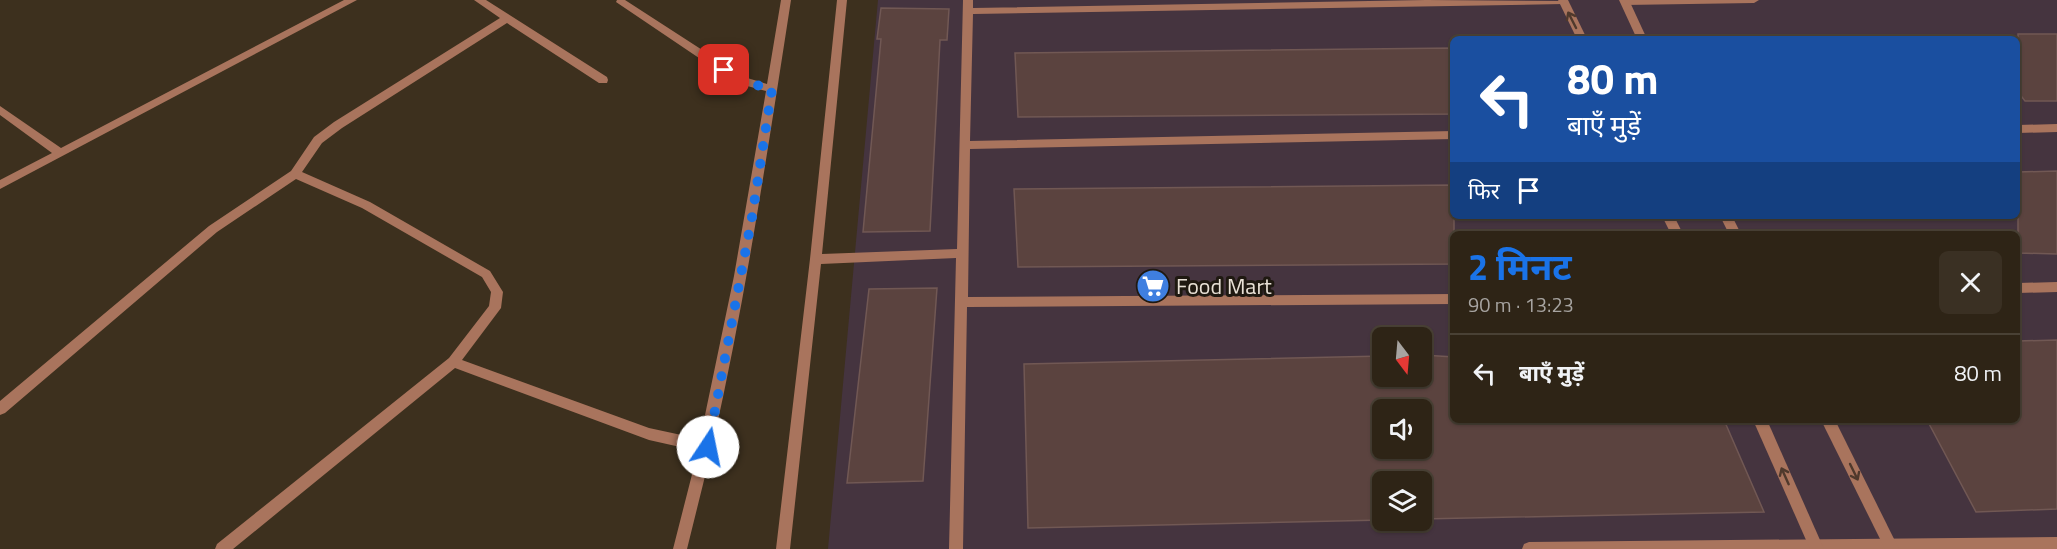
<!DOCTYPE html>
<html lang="hi">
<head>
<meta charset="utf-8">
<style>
  :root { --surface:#2e2416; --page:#3a3023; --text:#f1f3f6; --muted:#a7a4a1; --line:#494135; --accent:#1a73e8 }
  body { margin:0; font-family:"Titillium Web","Noto Sans Devanagari",sans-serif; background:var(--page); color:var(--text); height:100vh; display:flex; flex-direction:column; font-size:22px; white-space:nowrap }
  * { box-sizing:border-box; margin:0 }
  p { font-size:20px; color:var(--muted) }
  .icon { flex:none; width:33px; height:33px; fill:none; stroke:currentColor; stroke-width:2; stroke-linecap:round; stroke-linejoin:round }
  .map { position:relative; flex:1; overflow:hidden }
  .panel { position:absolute; left:1450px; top:231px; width:570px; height:192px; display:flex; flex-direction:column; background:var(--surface); border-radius:9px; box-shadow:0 2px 4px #0004,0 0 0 2px var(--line) }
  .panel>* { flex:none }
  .top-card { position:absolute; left:1450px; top:36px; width:570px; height:183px; border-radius:9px; box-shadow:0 2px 4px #0004,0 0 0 2px var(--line); background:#1a4fa0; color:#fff; overflow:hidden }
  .needle { width:39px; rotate:164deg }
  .buttons { position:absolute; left:1372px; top:327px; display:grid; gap:12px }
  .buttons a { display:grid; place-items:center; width:60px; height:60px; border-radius:9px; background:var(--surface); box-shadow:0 2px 4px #0004,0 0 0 2px var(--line); font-size:30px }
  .pin { position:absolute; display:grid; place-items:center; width:51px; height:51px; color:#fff; margin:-26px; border-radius:12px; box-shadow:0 3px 9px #0006 }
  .me { position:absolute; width:66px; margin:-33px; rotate:11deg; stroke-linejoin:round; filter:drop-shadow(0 0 4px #0008) }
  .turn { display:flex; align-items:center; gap:21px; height:126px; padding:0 18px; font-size:27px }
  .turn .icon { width:78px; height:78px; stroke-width:2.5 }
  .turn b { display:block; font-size:42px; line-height:51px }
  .then { display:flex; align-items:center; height:57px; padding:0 18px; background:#0003; gap:12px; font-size:22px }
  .round { display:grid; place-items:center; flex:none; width:63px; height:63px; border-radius:9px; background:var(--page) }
  .summary { display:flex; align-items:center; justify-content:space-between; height:102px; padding:0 18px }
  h1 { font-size:36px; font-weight:700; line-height:45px; color:var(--accent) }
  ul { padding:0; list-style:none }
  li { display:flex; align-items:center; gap:18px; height:78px; padding:0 18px; border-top:2px solid var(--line) }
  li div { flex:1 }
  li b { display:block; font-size:22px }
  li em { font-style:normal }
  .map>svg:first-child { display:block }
  .commercial { fill:#45343f; fill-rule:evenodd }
  .building { fill:#5b433f; stroke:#715854; stroke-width:1.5; fill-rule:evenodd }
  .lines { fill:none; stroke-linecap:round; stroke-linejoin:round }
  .service { fill:#a9745d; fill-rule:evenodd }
  .minor { fill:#a9745d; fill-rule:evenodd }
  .oneway { stroke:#4f392c }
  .route { stroke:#1a73e8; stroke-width:10; stroke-dasharray:0 18 }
  .labels { text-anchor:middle; stroke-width:6; stroke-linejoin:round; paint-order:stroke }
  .poi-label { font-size:22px; fill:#e9e1d6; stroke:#1f1911; text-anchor:start }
</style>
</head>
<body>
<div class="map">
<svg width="2057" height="549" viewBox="0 0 2057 549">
  <rect width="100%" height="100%" fill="#3d301e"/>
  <path class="commercial" d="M878,0H2057V549H828ZM1454,39H2018V216H1454ZM1454,234H2018V420H1454ZM1383,338H1422V376H1383ZM1383,410H1422V448H1383ZM1383,482H1422V520H1383Z"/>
  <g class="building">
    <path d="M881,8L949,9L947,40H940L930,231L863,232L881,39H877Z"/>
    <path d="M2018,34H2057V101H2025L2018,92Z"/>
    <path d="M1454,48V114L1018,117L1015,53Z"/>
    <path d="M2057,171V254L2018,253V172Z"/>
    <path d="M1454,185V264L1018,267L1014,189Z"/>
    <path d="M937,288L923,481L847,483L869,289Z"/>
    <path d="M2057,340V509L1976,512L1927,420H2018V341Z"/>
    <path d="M1422,355L1454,357V420H1724L1764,512L1422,519V482H1383V520L1028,528L1024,364L1383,356V376H1422ZM1383,410H1422V448H1383Z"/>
  </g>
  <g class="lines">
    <g class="service">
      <path d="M837,0H847L822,254L957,249L963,0H973V8L1426,0L1568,1L1563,4L973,14L970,141L1454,131V139L970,149L968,297L1454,294V304L967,307L963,549H949L956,258L821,264L790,549H776L810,259Z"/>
      <path d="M1621,0H1759L1754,3L1625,5L1622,4Z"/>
      <path d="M2057,124V132L2018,133V125Z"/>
      <path d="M2057,282V292L2018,293V283Z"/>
      <path d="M2057,537V549H1522L1524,544L1529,542Z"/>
    </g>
    <g class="minor">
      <path d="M344,0H357L0,189V180L52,153L0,115V106L61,148Z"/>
      <path d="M474,0H486L607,77L608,80L607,83H599L507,23L342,128L322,143L302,172L370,202L490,271L503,292L501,308L462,360L649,428L700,439L734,276L766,91L736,83L616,2L617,0H625L744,77L767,84L781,0H791C768,148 746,297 713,443L715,447L711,452L687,549H673L698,451L649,440L455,368L233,549H215L217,544L449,358L489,306L491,292L482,277L362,208L296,179L217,232L5,413L0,415V401L209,226L291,171L314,137L334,122L500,18Z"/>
      <path d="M1558,0H1568L1587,39H1577Z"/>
      <path d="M1619,0H1629L1647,39H1637Z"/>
      <path d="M1662,216H1674L1683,234H1671Z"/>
      <path d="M1720,216H1732L1741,234H1729Z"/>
      <path d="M1753,420H1767L1824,549H1810Z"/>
      <path d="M1821,420H1835L1899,549H1885Z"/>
    </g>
  </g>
  <defs><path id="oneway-shaft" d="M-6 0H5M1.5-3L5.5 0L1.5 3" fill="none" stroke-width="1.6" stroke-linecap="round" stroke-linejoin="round" transform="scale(1.5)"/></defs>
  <g class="oneway">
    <use href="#oneway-shaft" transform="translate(1572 20) rotate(-117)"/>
    <use href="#oneway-shaft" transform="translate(1854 472) rotate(64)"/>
    <use href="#oneway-shaft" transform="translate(1785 476) rotate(-114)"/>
  </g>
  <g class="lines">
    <path class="route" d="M708,447L752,217L772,89L740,81L724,70"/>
  </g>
  <defs>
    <g id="supermarket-disc" transform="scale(1.725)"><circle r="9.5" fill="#3f7fe0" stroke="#1f1911"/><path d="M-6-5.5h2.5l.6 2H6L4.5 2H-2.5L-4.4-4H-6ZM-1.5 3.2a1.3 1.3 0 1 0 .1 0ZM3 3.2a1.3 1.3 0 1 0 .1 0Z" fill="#fff"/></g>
  </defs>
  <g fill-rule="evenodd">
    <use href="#supermarket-disc" x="1153" y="286"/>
  </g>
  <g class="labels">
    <g class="poi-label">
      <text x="1176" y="294">Food Mart</text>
    </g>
  </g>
</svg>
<div class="buttons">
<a><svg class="needle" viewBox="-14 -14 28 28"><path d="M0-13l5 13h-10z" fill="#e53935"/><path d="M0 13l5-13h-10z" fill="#a7a4a1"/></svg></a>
<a><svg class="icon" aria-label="sound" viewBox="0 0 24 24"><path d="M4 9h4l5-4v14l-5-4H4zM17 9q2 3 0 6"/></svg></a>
<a><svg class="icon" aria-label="layers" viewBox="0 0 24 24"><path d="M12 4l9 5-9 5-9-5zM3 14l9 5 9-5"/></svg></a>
</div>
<div class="pin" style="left:724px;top:70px;background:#d93025"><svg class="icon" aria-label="arrive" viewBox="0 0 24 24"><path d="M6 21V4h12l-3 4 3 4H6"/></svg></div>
<svg class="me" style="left:708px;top:447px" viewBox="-20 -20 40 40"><circle r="19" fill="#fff"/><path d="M0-13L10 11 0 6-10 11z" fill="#1a73e8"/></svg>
<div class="top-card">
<div class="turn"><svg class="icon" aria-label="left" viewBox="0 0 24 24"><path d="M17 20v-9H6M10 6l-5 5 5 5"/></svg><div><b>80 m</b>बाएँ मुड़ें</div></div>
<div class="then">फिर<svg class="icon" aria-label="arrive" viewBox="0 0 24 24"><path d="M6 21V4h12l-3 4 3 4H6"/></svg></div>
</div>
<section class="panel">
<div class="summary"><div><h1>2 मिनट</h1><p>90 m · 13:23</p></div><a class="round"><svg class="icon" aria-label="close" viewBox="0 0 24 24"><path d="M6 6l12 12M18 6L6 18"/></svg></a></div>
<ul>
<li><svg class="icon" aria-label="left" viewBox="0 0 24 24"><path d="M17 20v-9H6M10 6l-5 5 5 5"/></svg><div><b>बाएँ मुड़ें</b></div><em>80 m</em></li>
</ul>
</section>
</div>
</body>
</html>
